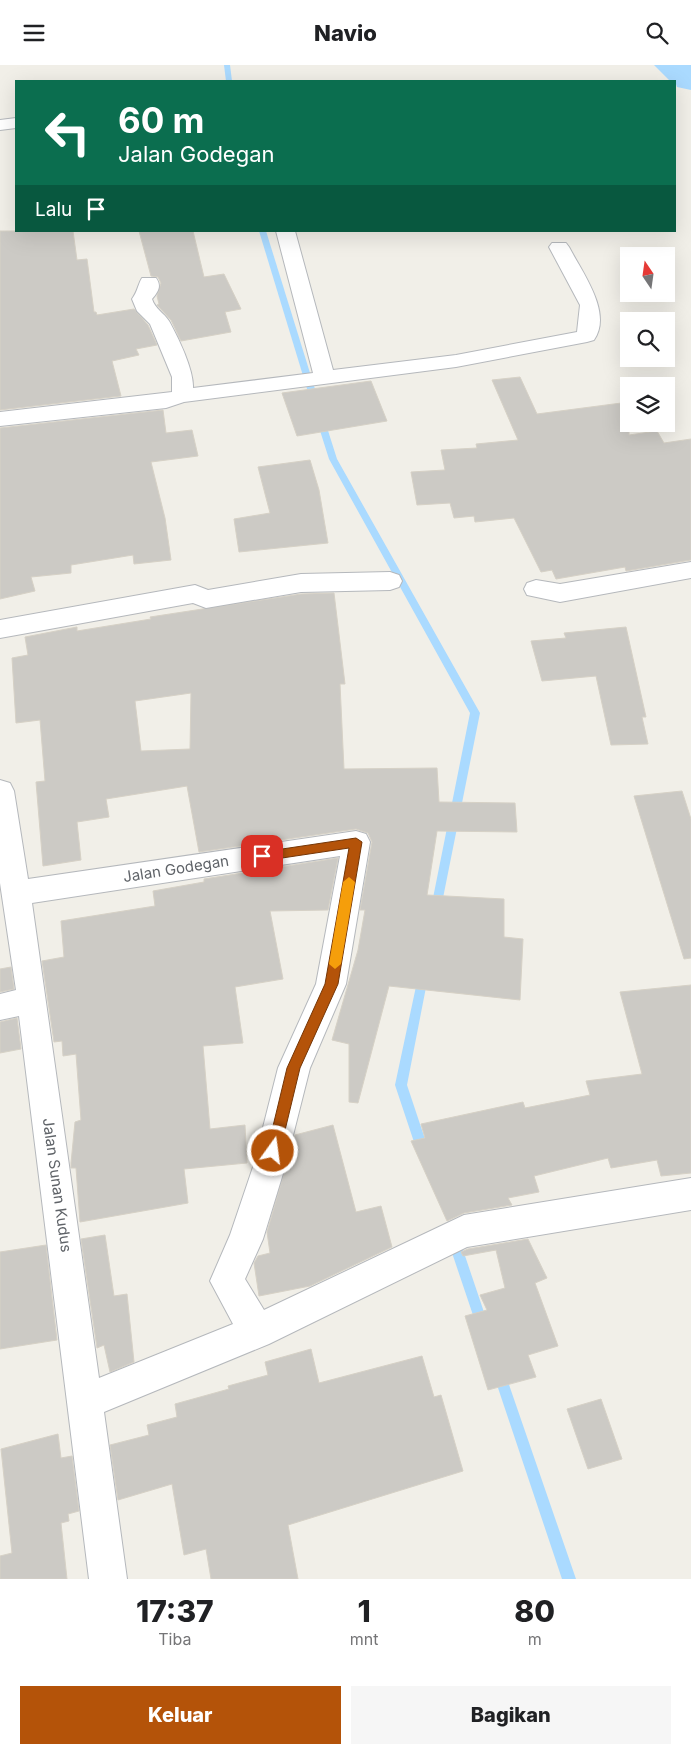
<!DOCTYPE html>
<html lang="id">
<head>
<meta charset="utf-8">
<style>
  :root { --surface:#fff; --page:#f6f6f6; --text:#202124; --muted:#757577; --accent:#b45309 }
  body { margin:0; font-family:Inter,sans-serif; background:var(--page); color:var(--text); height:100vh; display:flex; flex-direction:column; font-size:19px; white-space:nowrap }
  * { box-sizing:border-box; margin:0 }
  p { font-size:16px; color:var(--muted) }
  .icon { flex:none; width:28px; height:28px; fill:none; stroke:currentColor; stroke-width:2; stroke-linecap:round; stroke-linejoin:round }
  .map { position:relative; height:1514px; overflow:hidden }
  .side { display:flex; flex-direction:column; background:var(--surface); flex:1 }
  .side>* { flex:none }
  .hud { position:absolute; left:15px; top:15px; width:661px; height:152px; border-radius:0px; box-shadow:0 5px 20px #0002; background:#0b6e4f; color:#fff; overflow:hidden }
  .needle { width:32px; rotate:347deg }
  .tools { position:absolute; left:620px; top:182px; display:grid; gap:10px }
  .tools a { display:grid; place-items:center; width:55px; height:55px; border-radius:0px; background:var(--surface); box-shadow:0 5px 20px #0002; font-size:25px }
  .pin { position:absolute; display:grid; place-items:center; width:42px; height:42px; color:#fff; margin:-21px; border-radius:10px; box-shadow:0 2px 8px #0006 }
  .me { position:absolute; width:55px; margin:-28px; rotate:14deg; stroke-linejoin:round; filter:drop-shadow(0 0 4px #0008) }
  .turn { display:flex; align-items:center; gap:18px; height:105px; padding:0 20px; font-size:22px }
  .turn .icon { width:65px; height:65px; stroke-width:2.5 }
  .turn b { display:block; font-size:35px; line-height:42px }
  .then { display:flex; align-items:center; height:48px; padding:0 20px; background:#0003; gap:10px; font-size:19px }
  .eta { display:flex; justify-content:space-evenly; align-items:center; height:85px; text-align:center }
  .eta b { font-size:30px; font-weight:800; line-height:35px }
  .primary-button { display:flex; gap:10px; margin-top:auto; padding:10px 20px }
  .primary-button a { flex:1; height:58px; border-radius:0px; background:var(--accent); color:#fff; font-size:20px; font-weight:800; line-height:58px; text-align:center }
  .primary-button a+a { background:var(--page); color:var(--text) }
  header { display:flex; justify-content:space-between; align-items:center; height:65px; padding:0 20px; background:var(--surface); font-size:22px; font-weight:800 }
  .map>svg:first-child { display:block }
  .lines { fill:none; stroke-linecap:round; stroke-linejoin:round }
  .stream { fill:#aadaff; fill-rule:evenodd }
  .river { fill:#aadaff; fill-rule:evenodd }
  .building { fill:#cccac5; stroke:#d6d1c6; fill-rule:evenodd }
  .minor-casing { stroke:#b5b8bc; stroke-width:2 }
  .minor { fill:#fff; fill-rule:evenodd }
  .route { fill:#b45309; stroke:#753606 }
  .slow { fill:#f59e0b }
  .labels { text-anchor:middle; stroke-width:4; stroke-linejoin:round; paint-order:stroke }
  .street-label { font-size:15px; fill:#5f6368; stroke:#fff }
</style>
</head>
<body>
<header><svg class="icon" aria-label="menu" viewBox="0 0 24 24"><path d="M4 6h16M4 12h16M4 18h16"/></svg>Navio<svg class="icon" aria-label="search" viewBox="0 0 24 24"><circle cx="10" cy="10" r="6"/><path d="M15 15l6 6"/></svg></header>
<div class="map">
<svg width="691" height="1514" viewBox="0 0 691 1514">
  <rect width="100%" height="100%" fill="#f1efe8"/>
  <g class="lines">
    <g class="stream">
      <path d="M224,0H230L232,16H226Z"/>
      <path d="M259,166H266L319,337L318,339H312L311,337Z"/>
      <path d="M320,350L324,353L337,394L480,648L441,843L440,846L436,847L432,846L431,843L470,648L329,394L316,353Z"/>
      <path d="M423,907L427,909L428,912L407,1020L429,1086L427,1090L423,1092L419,1090L417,1086L395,1020L418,912L419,909Z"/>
      <path d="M454,1170L458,1172L460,1176L488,1259L486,1263L482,1265L478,1263L476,1259L448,1176L450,1172Z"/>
      <path d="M499,1302L504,1303L505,1308L576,1514H562L493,1308L494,1303Z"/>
    </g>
    <path class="river" d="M654,0H691V25L677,22L675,16H670Z"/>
  </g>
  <g class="building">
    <path d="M0,166H73L77,195L87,194L94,247H96L97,250L134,244L148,260L157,280L136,284L139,290L112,296L121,331L0,345Z"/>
    <path d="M139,166H193L204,212L224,209L241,244L225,247L231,267L181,276L171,255L157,240L159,239L157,231L161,218L158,212L151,211Z"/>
    <path d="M520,312L537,349L629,337V370L657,366L664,378L691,374V495L626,506L625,502L556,514L552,505L541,507L514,453L475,457L474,451L454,453L450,438L417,440L411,407L445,405L441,385L477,383L476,379L518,375L492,315Z"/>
    <path d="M371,316L387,356L297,371L282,328Z"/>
    <path d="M163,345L166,368L192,365L198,391L151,397L165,453L171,495L134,499L133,490L71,500V508L31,512L35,526L0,534V363Z"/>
    <path d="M310,395L319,425L328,478L239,487L234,454L270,448L258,402Z"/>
    <path d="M334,528L345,619H340L344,704L437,703L439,737L515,738L517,767L437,766L427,830L504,834V872L523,874L520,935L389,921L358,1038L349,1037V979L332,975L358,885L365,845H360L372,777L368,768L356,764L199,787L187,721L106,734L109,752L77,757L81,795L43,801L36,717L45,716L40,655L16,658L12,593L28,590L25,572L77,562V566L151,554L150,552L301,529ZM191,628L190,684L141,686L135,636Z"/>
    <path d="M626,562L646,652H642L648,679L611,680L596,611L542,616L531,576L566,573L564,568Z"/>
    <path d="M682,726L691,754V893L684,894L634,731Z"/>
    <path d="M338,793L328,845L270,846L283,914L235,922L243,978L203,981L210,1064L245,1060L247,1098L184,1104L188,1138L80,1157L76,1103H71V1098L75,1057L81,1055L76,989L63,991L62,976L54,977L42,896L64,892L61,856L155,841L153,826L204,817V814Z"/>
    <path d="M11,902L14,924L0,927V904Z"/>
    <path d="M691,920V1108L661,1111L657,1095L611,1103L608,1093L534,1111L539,1127L508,1133L512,1140L464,1148L447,1156L411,1076L425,1073L421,1059L523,1037L525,1043L590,1030L586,1016L642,1009L620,927Z"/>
    <path d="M17,953L21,984L0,988V957Z"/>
    <path d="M333,1060L356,1147L381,1141L392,1182L310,1221L259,1231L254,1198L258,1191L270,1188L267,1167L295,1070Z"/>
    <path d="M105,1170L114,1231L127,1229L134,1297L110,1307L104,1280L97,1283L81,1174Z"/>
    <path d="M528,1174L547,1213L535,1218L558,1281L528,1290L536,1312L488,1325L465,1251L487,1245L480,1230L505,1223L496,1185L463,1191L461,1187L468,1184Z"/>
    <path d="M46,1180L57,1275L0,1284V1187Z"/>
    <path d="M311,1284L319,1318L422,1291L434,1332L441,1330L463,1406L288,1460L298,1514H211L206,1484L184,1490L172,1419L118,1435L110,1380L149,1370L147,1360L177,1352L175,1339L229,1324L228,1321L268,1310L265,1297Z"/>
    <path d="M601,1334L622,1394L588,1404L567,1344Z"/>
    <path d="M58,1369L61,1393L72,1391L79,1446L68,1449L69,1456L61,1458L67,1514H0V1491L12,1488L1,1384Z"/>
  </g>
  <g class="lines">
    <g class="minor-casing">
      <g id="minor">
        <path d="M16,53V63L0,65V55Z"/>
        <path d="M276,166H295L333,305L456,290L577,267L580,240L549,182L552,178H566L569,182C582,207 613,248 594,275L587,277L456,302L184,337L166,343L0,361V347L172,327V312L150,259L137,246L132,234C138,226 138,219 142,213H156C162,221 158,227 152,234C155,244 164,248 169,256C178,272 194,305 193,323L313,308Z"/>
        <path d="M691,497V513L560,537L527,530L524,524L527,518L536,515L560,519Z"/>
        <path d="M390,507L399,510L402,516L399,522L390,525L301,527L206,543L193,538L0,573V555L195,520L208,525L301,509Z"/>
        <path d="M0,715L10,718L14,726L28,814L356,766L366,769L370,777L346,919L310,1003L285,1102L263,1174L245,1214L264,1245L464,1150L691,1113V1145L467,1182L269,1279L104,1347L127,1514H89L19,951L0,955V929L16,925L0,818ZM340,791L316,919L278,1003L253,1102L230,1170L210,1216L233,1259L99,1313L32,838Z"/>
      </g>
    </g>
    <use href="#minor" class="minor"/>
  </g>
  <path class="route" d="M356,773L362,777L338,919L300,1003L280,1086L278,1090L273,1092L269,1090L267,1086L287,1003L325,919L349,783L262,796L256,791L262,787Z"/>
  <path class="slow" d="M349,812L355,817L341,899L335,904L329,899L343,817Z"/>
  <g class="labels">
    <g class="street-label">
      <text transform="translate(176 804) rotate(-9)" y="5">Jalan Godegan</text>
      <text transform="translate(57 1120) rotate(82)" y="5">Jalan Sunan Kudus</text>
    </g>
  </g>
</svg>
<div class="tools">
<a><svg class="needle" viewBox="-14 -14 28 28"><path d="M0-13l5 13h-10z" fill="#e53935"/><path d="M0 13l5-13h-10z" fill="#757577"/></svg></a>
<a><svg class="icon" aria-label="search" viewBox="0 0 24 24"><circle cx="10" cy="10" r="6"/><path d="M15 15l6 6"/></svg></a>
<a><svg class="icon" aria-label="layers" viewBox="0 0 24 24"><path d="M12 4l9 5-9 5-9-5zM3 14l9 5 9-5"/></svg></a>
</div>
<div class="pin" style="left:262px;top:791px;background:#d93025"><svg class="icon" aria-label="arrive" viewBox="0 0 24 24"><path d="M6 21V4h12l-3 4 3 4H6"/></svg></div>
<svg class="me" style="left:273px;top:1086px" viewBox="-20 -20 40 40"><circle r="17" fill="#b45309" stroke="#fff" stroke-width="3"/><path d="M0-11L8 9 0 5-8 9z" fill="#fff"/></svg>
<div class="hud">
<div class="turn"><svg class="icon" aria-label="left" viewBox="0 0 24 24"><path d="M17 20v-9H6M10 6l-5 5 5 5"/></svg><div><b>60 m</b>Jalan Godegan</div></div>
<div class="then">Lalu<svg class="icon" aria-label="arrive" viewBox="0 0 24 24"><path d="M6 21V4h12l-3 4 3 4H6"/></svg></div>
</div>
</div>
<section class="side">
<div class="eta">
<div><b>17:37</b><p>Tiba</p></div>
<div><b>1</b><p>mnt</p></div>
<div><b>80</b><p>m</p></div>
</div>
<div class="primary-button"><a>Keluar</a><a>Bagikan</a></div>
</section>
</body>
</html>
